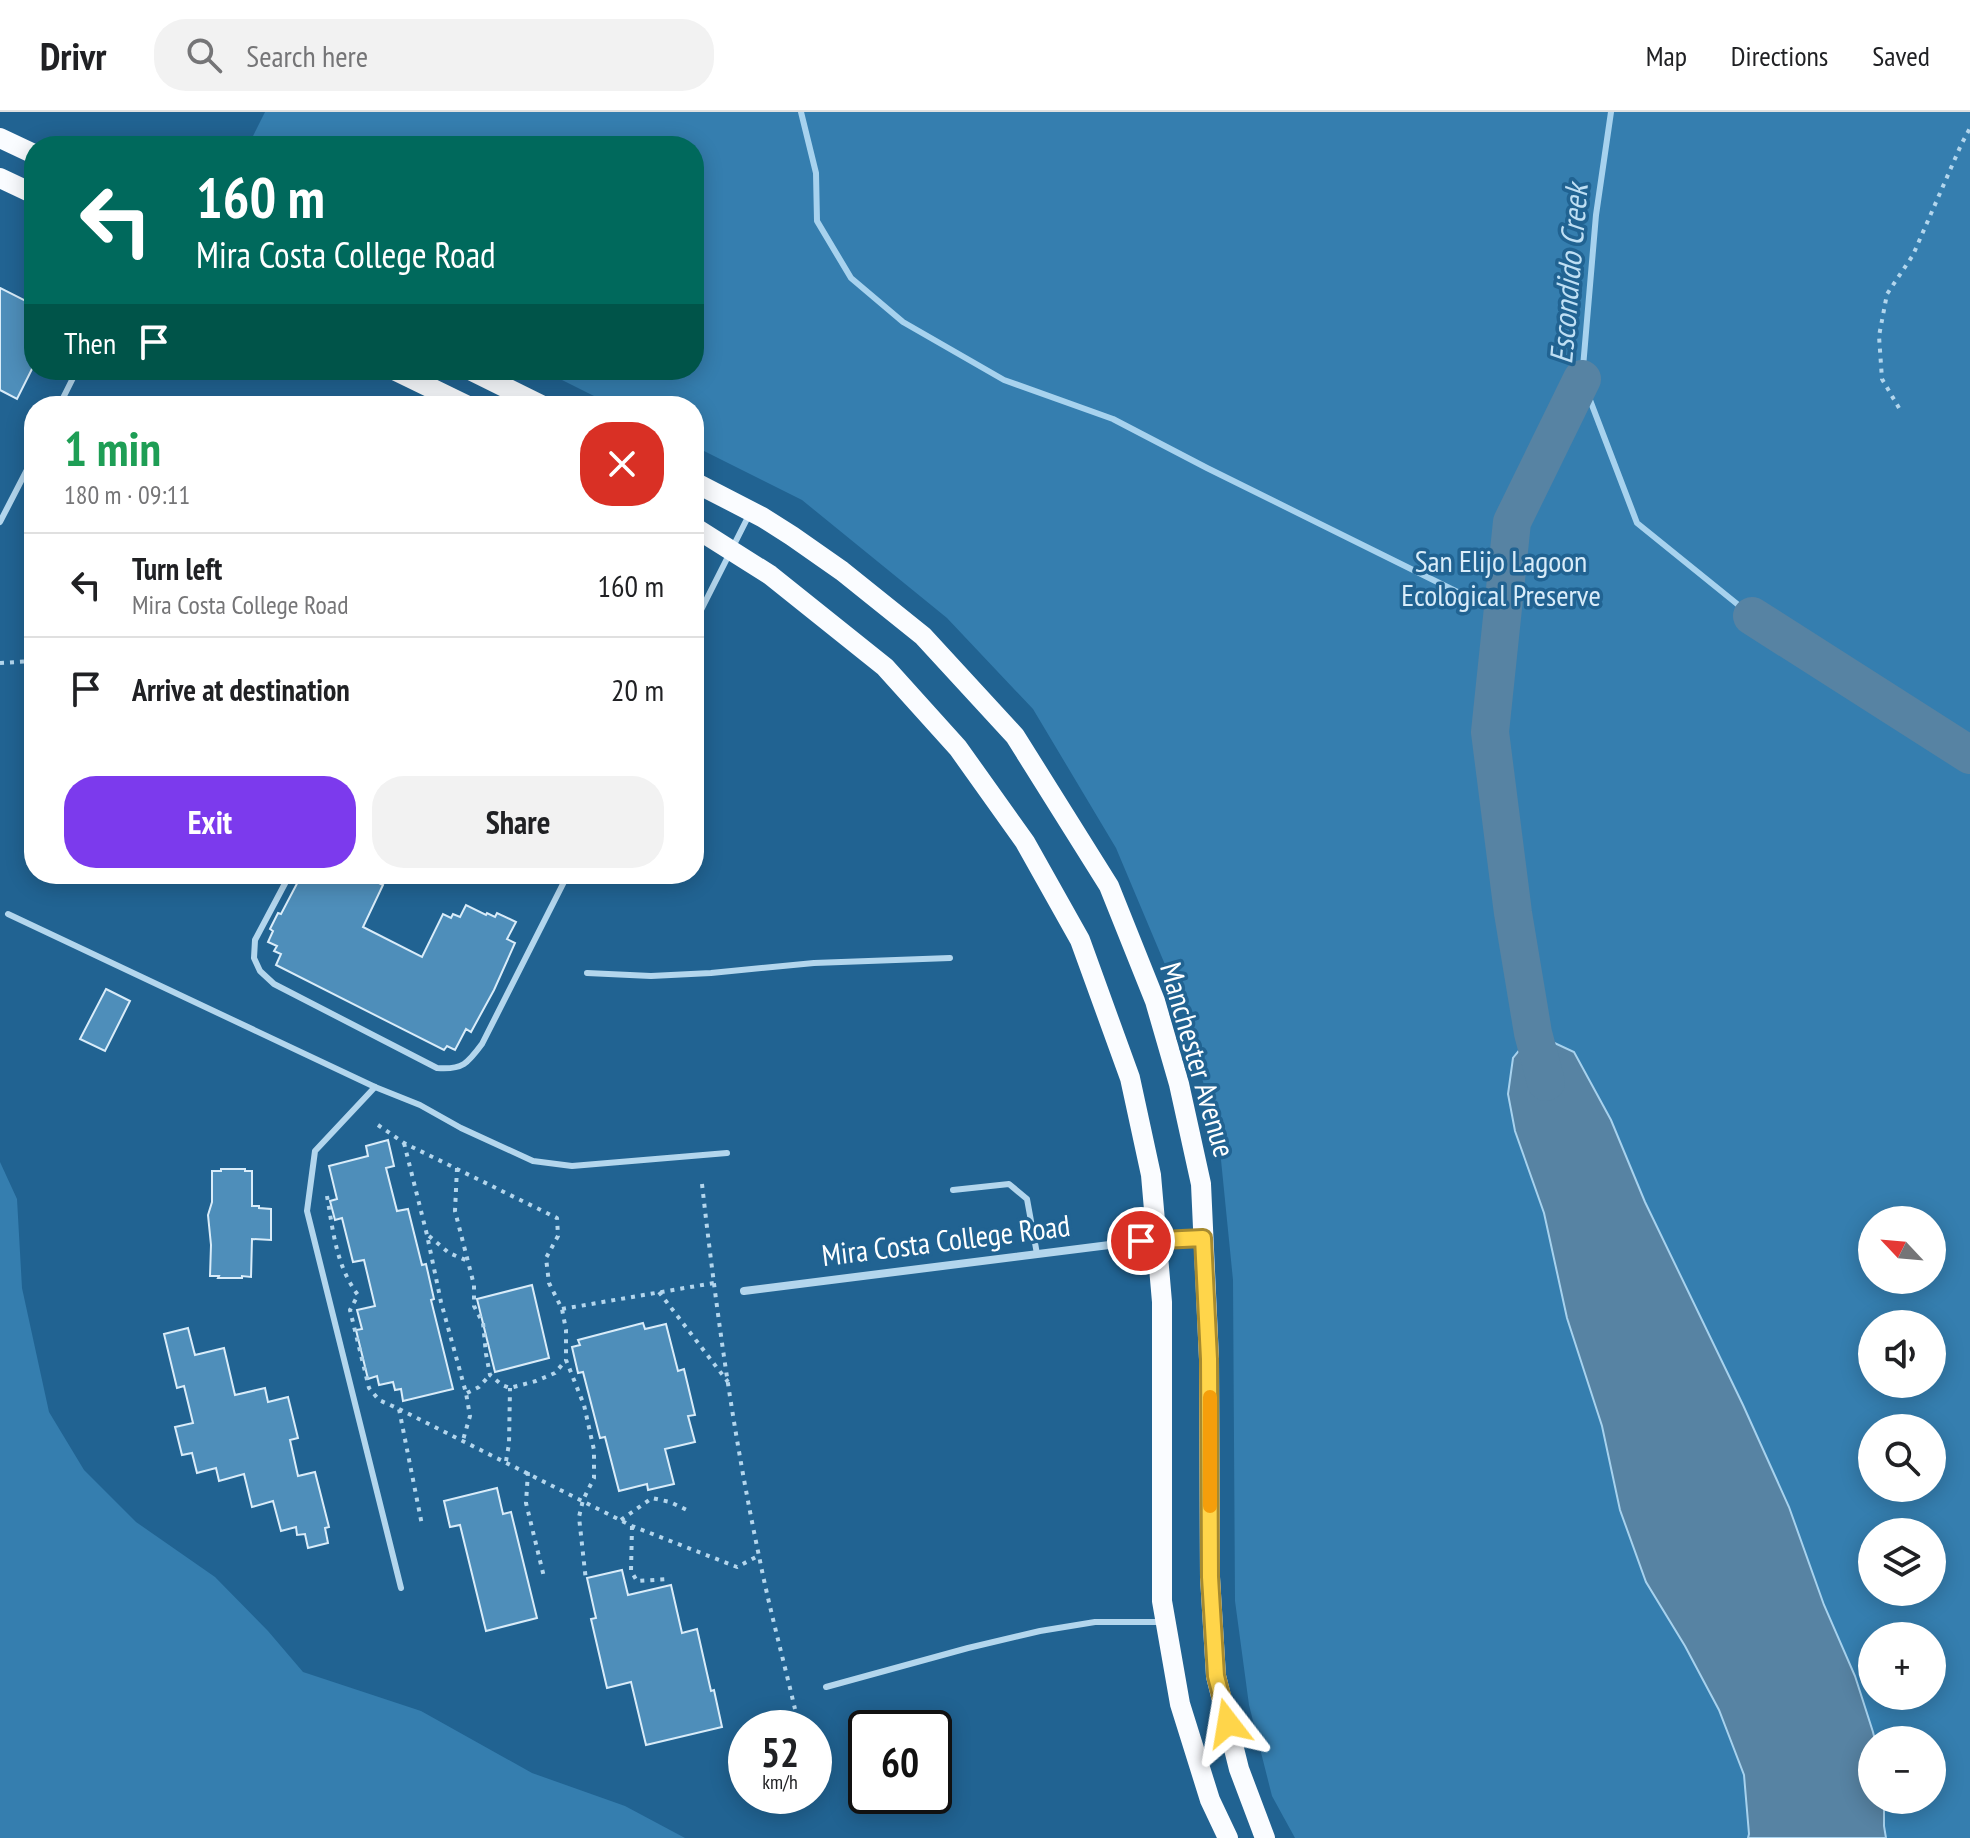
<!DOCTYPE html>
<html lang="en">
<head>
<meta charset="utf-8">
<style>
  :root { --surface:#fff; --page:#f2f2f2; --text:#202124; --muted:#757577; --line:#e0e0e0; --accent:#7c3aed }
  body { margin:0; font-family:"PT Sans Narrow",sans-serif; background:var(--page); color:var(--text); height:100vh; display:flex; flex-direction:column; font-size:30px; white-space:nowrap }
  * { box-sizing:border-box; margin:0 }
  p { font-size:26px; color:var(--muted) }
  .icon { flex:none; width:44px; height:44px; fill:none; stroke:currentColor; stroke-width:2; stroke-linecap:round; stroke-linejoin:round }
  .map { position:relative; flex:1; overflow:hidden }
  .drawer { position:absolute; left:24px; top:284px; width:680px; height:488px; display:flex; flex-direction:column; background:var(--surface); border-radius:32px; box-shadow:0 4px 20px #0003 }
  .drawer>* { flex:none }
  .banner { position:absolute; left:24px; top:24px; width:680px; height:244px; border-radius:32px; box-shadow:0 4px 20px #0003; background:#00695c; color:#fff; overflow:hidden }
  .needle { width:52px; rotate:296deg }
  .controls { position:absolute; left:1858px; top:1094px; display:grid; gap:16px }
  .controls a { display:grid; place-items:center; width:88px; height:88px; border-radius:50%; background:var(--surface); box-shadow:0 4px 20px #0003; font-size:40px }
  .speed { position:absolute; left:728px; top:1598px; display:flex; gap:16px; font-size:40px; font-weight:700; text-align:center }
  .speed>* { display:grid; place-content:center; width:104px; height:104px; border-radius:50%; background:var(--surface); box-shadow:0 4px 20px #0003; line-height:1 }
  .speed small { font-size:20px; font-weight:400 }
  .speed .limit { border:4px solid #111; border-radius:12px; background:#fff; color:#111 }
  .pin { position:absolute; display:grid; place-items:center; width:68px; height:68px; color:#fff; margin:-34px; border:4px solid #fff; border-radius:50%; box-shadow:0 2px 8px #0007 }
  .me { position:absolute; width:88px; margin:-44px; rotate:346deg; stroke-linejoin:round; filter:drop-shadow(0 0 6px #0008) }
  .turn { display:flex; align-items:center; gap:28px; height:168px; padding:0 40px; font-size:36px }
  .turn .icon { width:104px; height:104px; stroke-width:2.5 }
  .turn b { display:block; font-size:56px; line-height:68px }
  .then { display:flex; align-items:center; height:76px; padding:0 40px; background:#0003; gap:16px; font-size:30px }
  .round { display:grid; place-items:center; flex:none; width:84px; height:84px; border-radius:32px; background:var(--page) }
  .headline { display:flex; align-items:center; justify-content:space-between; height:136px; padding:0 40px }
  h1 { font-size:48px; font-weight:600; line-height:60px; color:#1e9e55 }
  .cta { display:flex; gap:16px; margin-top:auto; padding:16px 40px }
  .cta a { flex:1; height:92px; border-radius:32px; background:var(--accent); color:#fff; font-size:32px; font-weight:600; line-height:92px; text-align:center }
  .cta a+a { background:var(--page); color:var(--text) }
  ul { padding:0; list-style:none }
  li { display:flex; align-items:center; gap:24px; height:104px; padding:0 40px; border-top:2px solid var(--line) }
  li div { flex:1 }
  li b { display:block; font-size:30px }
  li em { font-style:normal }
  header { display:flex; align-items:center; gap:48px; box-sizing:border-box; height:112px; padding:0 40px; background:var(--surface); border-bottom:2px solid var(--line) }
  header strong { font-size:38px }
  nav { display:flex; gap:44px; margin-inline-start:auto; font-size:28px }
  .search { width:560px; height:72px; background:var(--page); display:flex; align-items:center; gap:20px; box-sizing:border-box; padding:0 28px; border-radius:32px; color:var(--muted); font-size:30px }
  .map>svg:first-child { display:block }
  .green { fill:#357eaf; fill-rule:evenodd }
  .water { fill:#5783a3; stroke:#a7d2ee; stroke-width:2 }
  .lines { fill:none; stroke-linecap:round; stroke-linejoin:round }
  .stream { stroke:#a7d2ee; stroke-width:6 }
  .river { stroke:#5783a3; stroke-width:38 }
  .building { fill:#4e8eba; stroke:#d9ecf9; stroke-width:2 }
  .path { stroke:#b3d6ed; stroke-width:4; stroke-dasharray:4 6; stroke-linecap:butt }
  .lane { stroke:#b3d6ed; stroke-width:6 }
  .street { stroke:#b3d6ed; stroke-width:8 }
  .primary { stroke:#fafcff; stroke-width:20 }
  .route-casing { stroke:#a68a30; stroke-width:20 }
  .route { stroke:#ffd54a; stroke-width:14 }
  .slow { stroke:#f59e0b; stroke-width:14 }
  .labels { text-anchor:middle; stroke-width:7; stroke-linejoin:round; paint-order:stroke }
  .park-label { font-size:30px; fill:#d9ecf9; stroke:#216392 }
  .street-label { font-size:30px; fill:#fff; stroke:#216392 }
  .water-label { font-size:32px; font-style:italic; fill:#bfdff4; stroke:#216392 }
</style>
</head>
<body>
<header>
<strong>Drivr</strong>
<div class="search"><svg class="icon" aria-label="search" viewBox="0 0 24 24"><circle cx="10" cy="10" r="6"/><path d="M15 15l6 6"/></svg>Search here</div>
<nav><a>Map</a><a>Directions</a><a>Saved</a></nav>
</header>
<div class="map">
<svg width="1970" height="1726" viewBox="0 0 1970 1726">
  <rect width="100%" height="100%" fill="#216392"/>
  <g class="green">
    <path d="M265,0H1970V1726H1295L1272,1684L1249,1593L1235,1489L1233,1168L1219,1028L1182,893L1116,736L1033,597L947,506L802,388L694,334V294H614L542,258H694V34H248ZM1872,1108H1932V1168H1872ZM1872,1212H1932V1272H1872ZM1872,1316H1932V1376H1872ZM1872,1420H1932V1480H1872ZM1872,1524H1932V1584H1872ZM1872,1628H1932V1688H1872Z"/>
    <path d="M0,1050L17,1087L22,1176L49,1300L84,1358L136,1410L215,1465L268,1519L303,1560L421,1599L532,1661L625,1694L685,1726H0Z"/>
  </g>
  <path class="water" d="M1533,921L1574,940L1611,1008L1645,1090L1743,1293L1789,1395L1824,1493L1855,1564L1873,1620L1875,1628H1872V1688H1884V1714L1886,1726H1748L1749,1722L1744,1663L1719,1598L1685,1534L1646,1470L1620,1398L1602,1314L1567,1206L1544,1101L1515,1019L1508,982L1513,946Z"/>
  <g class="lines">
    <g class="stream">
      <path d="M801,0L816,61L817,109L851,166L903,210L1004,268L1113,307L1207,356L1502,502"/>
      <path d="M1611,0L1596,103L1582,267L1637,411L1752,504"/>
    </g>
    <g class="river">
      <path d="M1752,504L1970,643"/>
      <path d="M1546,970L1533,921L1513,801L1490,620L1512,410L1582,267"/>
    </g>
  </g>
  <g class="building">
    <path d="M0,176L34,193V253L17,287L0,278Z"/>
    <path d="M302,762H379L375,769L383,773L363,815L422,845L443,802L451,806L453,802L460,805L466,793L486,803L487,801L495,805L497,801L516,810L507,827L515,831L494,878L471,920L466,917L455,938L447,934L444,938L276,853L281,842L274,839L277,834L268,830L273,819L270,817L278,801L281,802Z"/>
    <path d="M106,877L130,889L105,939L80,927Z"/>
    <path d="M388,1028L394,1054L386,1056L397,1099L408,1097L422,1153L426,1152L434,1187L431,1188L453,1277L403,1289L401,1277L395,1278L393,1270L379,1273L377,1264L368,1267L356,1218L362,1217L357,1198L375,1194L364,1148L353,1150L342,1106L335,1108L330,1089L337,1087L329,1054L368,1044L366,1034Z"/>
    <path d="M221,1057H245V1059H252V1094H259V1096L271,1097V1128L252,1127L251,1165L242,1164V1166H218L219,1164H210L211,1133L208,1103L212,1090V1059H221Z"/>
    <path d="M532,1173L549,1246L495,1260L477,1187Z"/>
    <path d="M643,1211L645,1217L666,1212L678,1259L684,1257L695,1303L688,1304L695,1330L665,1337L674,1372L648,1378L647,1372L619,1379L605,1325L600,1326L583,1260L578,1261L572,1235L580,1233L578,1228Z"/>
    <path d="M188,1216L195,1243L224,1236L235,1283L265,1276L268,1290L288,1285L298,1326L290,1328L298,1364L315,1360L329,1415L325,1416L328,1431L308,1436L305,1422L297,1423L296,1415L281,1419L273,1389L252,1395L244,1362L219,1369L216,1356L197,1361L192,1341L182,1343L175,1315L193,1311L184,1274L177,1276L164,1222Z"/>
    <path d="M497,1376L503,1402L511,1400L537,1506L486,1519L460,1413L450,1415L444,1389Z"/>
    <path d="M622,1458L628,1483L671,1473L682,1521L697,1517L711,1579L714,1578L722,1615L646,1633L631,1570L607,1576L591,1507L596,1506L587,1466Z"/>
  </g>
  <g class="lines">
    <g class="path">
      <path d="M1899,296L1882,267L1879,224L1887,182L1913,143L1961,33L1970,16"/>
      <path d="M0,551L34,549"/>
      <path d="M622,762L636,769"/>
      <path d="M378,1013L404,1031L557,1106L558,1124L546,1146L549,1171L562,1197L566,1218V1248L584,1293L594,1338V1366L583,1388L579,1405L586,1469"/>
      <path d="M404,1031L427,1123L441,1190L466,1281L470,1304L463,1328"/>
      <path d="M457,1056L455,1099L474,1173V1194L483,1211L486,1242L490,1263L502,1273L510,1276L536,1269L555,1261L566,1248"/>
      <path d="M702,1072C716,1196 733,1321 759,1444C769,1495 783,1546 795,1597"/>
      <path d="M327,1084C333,1118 336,1154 358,1183L350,1198L369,1276L379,1288L399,1297L422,1413"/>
      <path d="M429,1124L449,1141L468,1149"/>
      <path d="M659,1180L728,1270"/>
      <path d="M562,1197L714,1171"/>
      <path d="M467,1281L479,1275L490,1263"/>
      <path d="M399,1297L632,1414L737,1455L758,1444"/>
      <path d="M506,1349L509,1332L510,1276"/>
      <path d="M528,1360L526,1391L544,1465"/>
      <path d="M621,1408L652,1386L670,1390L687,1398"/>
      <path d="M632,1414L631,1459L637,1469L669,1467"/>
    </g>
    <g class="lane">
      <path d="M59,294L77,258"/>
      <path d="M0,410L34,344"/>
      <path d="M694,512L749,403"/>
      <path d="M290,762L255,828L254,846L260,859L274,872L437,956C463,958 468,951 482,932L568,762"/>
      <path d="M8,802L375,975L420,993L461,1016L533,1049L572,1054L727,1041"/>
      <path d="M587,861L651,864L711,861L814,851L950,846"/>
      <path d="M375,975L315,1039L307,1099L401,1476"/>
      <path d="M953,1078L1009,1072L1027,1087L1037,1142"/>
      <path d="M826,1575L968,1536L1040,1519L1095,1510H1162"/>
    </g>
    <path class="street" d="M744,1179L1157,1127L1203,1126"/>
    <g class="primary">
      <path d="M0,26L34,42"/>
      <path d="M0,66L34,82"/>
      <path d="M394,258L468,294"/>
      <path d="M470,258L543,294"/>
      <path d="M694,370L762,405L792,424L842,459L923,524L1015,624L1109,774L1155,889L1179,972L1201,1072L1209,1247L1210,1465L1216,1564L1239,1657L1265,1726"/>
      <path d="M694,415L770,463L885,555L958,636L1025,730L1080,828L1130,966L1151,1063L1162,1190V1489L1180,1592L1210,1688L1228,1726"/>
    </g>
  </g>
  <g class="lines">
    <g class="route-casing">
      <path id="route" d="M1141,1129L1203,1126L1209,1247L1210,1465L1216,1564L1228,1611"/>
    </g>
    <use href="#route" class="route"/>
    <path class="slow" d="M1210,1285V1394"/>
  </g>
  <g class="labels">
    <g class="park-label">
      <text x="1501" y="460">San Elijo Lagoon<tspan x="1501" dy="34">Ecological Preserve</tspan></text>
    </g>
    <g class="street-label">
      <text transform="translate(1197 948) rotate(74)" y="10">Manchester Avenue</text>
      <text transform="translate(946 1129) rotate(-7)" y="10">Mira Costa College Road</text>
    </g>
    <g class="water-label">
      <text transform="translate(1569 162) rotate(-85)" y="11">Escondido Creek</text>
    </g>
  </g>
</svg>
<div class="controls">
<a><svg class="needle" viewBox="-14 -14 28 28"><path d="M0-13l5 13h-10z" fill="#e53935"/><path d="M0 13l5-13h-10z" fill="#757577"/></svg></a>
<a><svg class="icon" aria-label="sound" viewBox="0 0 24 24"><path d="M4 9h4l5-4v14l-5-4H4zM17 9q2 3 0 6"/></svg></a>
<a><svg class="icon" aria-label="search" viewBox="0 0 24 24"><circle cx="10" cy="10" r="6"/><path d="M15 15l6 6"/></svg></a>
<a><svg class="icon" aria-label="layers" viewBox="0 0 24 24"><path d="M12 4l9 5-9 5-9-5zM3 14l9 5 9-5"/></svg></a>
<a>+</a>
<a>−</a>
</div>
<div class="speed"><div>52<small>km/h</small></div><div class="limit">60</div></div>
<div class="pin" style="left:1141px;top:1129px;background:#d93025"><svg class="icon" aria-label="arrive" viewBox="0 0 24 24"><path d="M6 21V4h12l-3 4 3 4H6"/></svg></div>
<svg class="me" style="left:1228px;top:1611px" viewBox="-20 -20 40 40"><path d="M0-17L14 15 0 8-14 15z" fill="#ffd54a" stroke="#fff" stroke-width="4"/></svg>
<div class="banner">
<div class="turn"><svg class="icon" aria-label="left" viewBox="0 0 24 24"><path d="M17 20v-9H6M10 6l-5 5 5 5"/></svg><div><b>160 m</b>Mira Costa College Road</div></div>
<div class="then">Then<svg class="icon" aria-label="arrive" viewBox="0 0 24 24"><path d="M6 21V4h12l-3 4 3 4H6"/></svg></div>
</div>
<section class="drawer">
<div class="headline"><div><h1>1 min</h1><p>180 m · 09:11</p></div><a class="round" style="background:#d93025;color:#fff"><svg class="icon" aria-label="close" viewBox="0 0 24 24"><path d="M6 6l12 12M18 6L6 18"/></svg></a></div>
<ul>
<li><svg class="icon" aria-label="left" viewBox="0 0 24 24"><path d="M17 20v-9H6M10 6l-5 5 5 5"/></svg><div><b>Turn left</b><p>Mira Costa College Road</p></div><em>160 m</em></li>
<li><svg class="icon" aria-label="arrive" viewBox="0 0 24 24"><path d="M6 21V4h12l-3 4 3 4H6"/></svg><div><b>Arrive at destination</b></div><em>20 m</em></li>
</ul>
<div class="cta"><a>Exit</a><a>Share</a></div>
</section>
</div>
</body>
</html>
